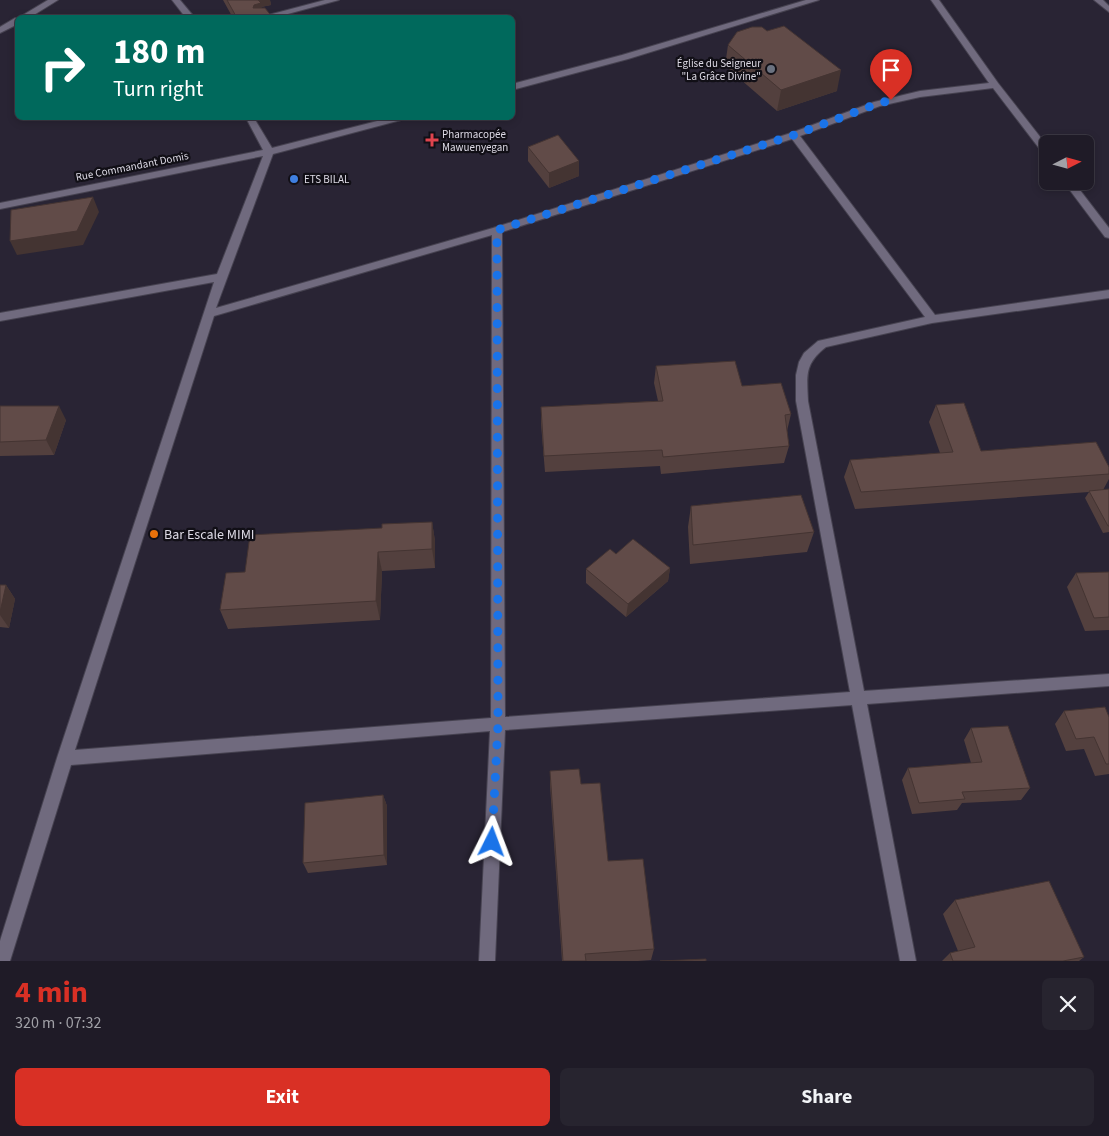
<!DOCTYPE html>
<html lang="en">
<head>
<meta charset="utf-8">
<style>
  :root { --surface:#1f1b27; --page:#27242f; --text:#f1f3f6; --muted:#a1a1a7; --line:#3c3944; --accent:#d93025 }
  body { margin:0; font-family:"Source Sans 3",sans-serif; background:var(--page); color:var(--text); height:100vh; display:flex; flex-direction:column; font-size:19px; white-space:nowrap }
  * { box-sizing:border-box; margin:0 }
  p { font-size:16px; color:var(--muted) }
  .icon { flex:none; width:28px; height:28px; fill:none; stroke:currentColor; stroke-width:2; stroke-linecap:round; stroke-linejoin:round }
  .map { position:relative; height:961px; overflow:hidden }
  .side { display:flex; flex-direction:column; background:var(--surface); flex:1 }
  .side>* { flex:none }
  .hud { position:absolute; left:15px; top:15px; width:500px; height:105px; border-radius:8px; box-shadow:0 2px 8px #0003,0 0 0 1px var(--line); background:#00695c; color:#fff; overflow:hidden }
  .needle { width:32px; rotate:84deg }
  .tools { position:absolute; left:1039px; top:135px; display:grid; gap:10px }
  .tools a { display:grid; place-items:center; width:55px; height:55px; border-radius:8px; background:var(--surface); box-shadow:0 2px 8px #0003,0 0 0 1px var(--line); font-size:25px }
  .pin { position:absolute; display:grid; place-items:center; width:42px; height:42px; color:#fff; margin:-51px -21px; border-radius:50% 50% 50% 0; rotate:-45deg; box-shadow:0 0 5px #0007 }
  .pin .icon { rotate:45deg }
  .me { position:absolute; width:55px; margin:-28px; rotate:3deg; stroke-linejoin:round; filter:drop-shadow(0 0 4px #0008) }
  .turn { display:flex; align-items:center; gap:18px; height:105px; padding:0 15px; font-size:22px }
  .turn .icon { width:65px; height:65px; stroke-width:2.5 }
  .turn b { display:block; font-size:35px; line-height:42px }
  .round { display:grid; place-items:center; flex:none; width:52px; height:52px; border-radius:8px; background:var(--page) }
  .overview { display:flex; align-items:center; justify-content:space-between; height:85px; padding:0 15px }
  h1 { font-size:30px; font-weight:700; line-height:38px; color:var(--accent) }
  .primary-button { display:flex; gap:10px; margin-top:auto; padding:10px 15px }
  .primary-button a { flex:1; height:58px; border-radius:8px; background:var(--accent); color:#fff; font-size:20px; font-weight:700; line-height:58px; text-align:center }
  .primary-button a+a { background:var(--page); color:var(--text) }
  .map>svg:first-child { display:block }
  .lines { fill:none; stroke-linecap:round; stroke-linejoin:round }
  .minor-casing { stroke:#464250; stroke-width:2 }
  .minor { fill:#706a7e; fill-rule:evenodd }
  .wall { fill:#53403e }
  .shaded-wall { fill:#443432 }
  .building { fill:#614b48; stroke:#443432 }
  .route { stroke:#1a73e8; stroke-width:9; stroke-dasharray:0 16.2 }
  .worship-dot { fill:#6b7280; stroke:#110f16; stroke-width:2 }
  .health-dot { fill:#e0444e; stroke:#110f16; stroke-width:2 }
  .shop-dot { fill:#3f7fe0; stroke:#110f16; stroke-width:2 }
  .food-dot { fill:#e8710a; stroke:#110f16; stroke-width:2 }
  .labels { text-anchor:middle; stroke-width:4.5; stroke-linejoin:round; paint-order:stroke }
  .far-poi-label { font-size:11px; fill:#dddae5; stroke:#110f16; text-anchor:start }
  .far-street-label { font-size:11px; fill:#dddae5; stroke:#110f16 }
  .poi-label { font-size:14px; fill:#dddae5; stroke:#110f16; text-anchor:start }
</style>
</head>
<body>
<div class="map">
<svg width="1109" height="961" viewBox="0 0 1109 961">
  <rect width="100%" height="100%" fill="#292434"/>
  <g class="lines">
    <g class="minor-casing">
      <g id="minor">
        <path d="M48,0H58L29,18H18Z"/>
        <path d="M172,0H180L195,18H186Z"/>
        <path d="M325,0H339L273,18H257Z"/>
        <path d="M806,0H819L628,59L512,90V84L622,55Z"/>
        <path d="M931,0H939L998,83L1048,147V157L1045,156L993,88L920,97L880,106L800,136L935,315L1109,290V298L932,323L826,347C804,364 807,376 808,401L864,691L1109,674V686L867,704L916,961H900L852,705L505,730L495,961H479L490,731L71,765L10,961H0V941L57,758L214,282L0,321V313L217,274L263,156L0,209V203L263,150L246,118H254L272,148L389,118H402L401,120L273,154L216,308L493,228L791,133L874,102L920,91L989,83ZM792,139L925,317L818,341L804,353L799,362L796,375V401L850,692L505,717L502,232ZM492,235L491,718L75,750L214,316Z"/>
        <path d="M1094,0H1103L1109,6V12Z"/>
        <path d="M15,18H18V24L0,33V27Z"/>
        <path d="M1063,181H1073L1109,228V238L1105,237Z"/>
      </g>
    </g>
    <use href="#minor" class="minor"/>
  </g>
  <g class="wall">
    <path d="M223,0H270L271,5L261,7L262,8L273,18H233Z"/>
    <path d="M767,31L837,91L777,111L725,66L728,45Z"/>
    <path d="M528,147L579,161V176L549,188L528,161Z"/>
    <path d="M656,366L742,386L791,414L787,431L789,446L784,463L661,474L660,466L545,472L541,424V407L658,401L654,383Z"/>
    <path d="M936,405L981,451L1109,467V479L1103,490L1109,489V532L1103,533L1085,498L1089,492L855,509L844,477L850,460L940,453L929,422Z"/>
    <path d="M0,406L66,420L54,455L0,456Z"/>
    <path d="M691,506L814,532L807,552L690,564L688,527Z"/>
    <path d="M432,522L435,541V568L382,571L380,620L228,629L220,610L245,572L382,528Z"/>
    <path d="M616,554L670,568L668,581L626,617L586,583V569Z"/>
    <path d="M1109,572V630L1085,631L1067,587L1076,573Z"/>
    <path d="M0,585H6L15,599L9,628L0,627Z"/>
    <path d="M1064,711L1109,717V774L1095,776L1084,749L1066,751L1055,724Z"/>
    <path d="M971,728L1030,788L1021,800L962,803L957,810L912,814L902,780L908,768L971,763L964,740Z"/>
    <path d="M550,771L581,784L608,861L654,949L651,960L638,961H562L550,785Z"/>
    <path d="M383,795L387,806V865L308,873L303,863Z"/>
    <path d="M955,900L1084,957L1079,961H942L950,953L958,951L943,914Z"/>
  </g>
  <g class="shaded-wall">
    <path d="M256,0H270L271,5L261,7L263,14L253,8Z"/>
    <path d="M841,70L837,91L777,111L781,90Z"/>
    <path d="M579,161V176L549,188V173Z"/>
    <path d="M93,197L99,212L83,245L17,255L10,241Z"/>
    <path d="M59,406L66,420L54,455L46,440Z"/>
    <path d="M432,522L435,541V568L432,549Z"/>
    <path d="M378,552L382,571L380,620L376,601Z"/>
    <path d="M670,568L668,581L626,617L628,604Z"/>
    <path d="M6,585L15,599L9,628L0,615V612Z"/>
    <path d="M383,795L387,806V865L384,855Z"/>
  </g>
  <g class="building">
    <path d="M227,0H258L261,3L254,5L253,8H265L273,18H237Z"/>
    <path d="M784,26L841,70L781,90L728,45L737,32L752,27H762L767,31Z"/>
    <path d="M558,135L579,161L549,173L528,147Z"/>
    <path d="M93,197L77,231L10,241L11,210Z"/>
    <path d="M735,361L742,386L781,383L791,414L785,415L789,446L663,457L662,450L544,456L541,407L663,401L656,366Z"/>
    <path d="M964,403L981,451L1096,442L1109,467V474L861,492L850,460L953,452L936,405Z"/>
    <path d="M0,406H59L46,440L0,442Z"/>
    <path d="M1109,489V526H1108L1089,491Z"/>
    <path d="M801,495L814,532L693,545L691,506Z"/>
    <path d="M432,522V549L378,552L376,601L220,610L226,573L245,572L250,535L382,528V524Z"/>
    <path d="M633,539L670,568L628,604L586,569L610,549L616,554Z"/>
    <path d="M1109,572V617L1094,618L1076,573Z"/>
    <path d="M0,585H6L0,612Z"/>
    <path d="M1105,707L1109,717V764H1106L1094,737L1076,739L1064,711Z"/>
    <path d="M1008,726L1030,788L962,792L965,799L919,803L908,768L982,762L971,728Z"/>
    <path d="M579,769L581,784L600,783L608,861L643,859L654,949L585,954L586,961H563L550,771Z"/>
    <path d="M383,795L384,855L303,863L305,803Z"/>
    <path d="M1049,881L1084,957L1063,961H953L950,953L975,947L955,900Z"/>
    <path d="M706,959V961H660Z"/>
  </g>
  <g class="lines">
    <path class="route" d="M492,842L498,724L497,230L794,135L877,104L891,100"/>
  </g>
  <circle class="worship-dot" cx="771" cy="69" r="5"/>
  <path class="health-dot" d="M429.5 132.5h5v5h5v5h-5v5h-5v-5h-5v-5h5z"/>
  <circle class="shop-dot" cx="294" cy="179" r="5"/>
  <circle class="food-dot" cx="154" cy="534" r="5"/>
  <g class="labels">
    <g class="far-poi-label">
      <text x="761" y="67" text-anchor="end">Église du Seigneur<tspan x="761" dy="13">"La Grâce Divine"</tspan></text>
      <text x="442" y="138">Pharmacopée<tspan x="442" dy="13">Mawuenyegan</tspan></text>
      <text x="304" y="183">ETS BILAL</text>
    </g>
    <g class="far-street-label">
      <text transform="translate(132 166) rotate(-11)" y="4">Rue Commandant Domis</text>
    </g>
    <g class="poi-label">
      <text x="164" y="539">Bar Escale MIMI</text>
    </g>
  </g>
</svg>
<div class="tools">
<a><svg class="needle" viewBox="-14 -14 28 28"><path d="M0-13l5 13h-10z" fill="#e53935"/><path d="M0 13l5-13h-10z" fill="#a1a1a7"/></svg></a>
</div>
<div class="pin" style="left:891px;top:100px;background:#d93025"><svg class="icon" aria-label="arrive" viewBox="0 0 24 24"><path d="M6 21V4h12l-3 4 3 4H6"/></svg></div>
<svg class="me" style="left:492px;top:842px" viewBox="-20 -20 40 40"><path d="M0-17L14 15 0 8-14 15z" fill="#1a73e8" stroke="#fff" stroke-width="4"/></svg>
<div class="hud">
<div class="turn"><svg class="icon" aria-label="right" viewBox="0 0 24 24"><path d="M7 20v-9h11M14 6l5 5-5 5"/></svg><div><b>180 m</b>Turn right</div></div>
</div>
</div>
<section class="side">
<div class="overview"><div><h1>4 min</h1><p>320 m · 07:32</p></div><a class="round"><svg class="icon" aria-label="close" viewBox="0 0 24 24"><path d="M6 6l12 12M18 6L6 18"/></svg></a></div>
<div class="primary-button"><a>Exit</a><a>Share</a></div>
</section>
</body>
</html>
